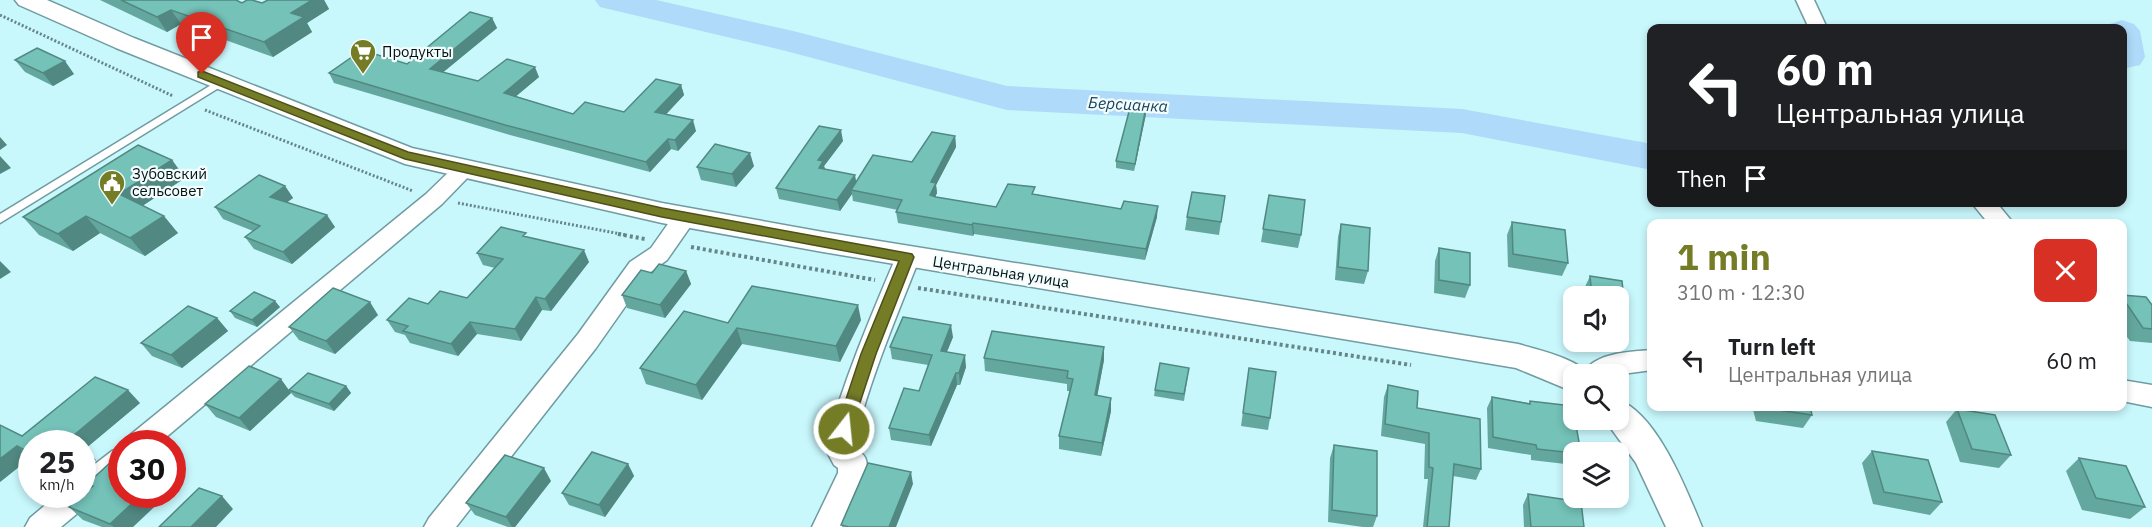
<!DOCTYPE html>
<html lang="en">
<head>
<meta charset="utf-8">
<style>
  :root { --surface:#fff; --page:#f6f6f6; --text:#202124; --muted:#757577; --accent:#757c26 }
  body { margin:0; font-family:"IBM Plex Sans",sans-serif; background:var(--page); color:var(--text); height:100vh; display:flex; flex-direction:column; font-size:22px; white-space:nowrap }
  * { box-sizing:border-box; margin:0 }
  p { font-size:20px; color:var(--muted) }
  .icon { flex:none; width:33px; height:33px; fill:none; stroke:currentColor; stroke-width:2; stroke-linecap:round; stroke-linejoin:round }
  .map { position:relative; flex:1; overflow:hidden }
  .panel { position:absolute; left:1647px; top:219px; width:480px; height:192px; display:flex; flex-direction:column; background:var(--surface); border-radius:12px; box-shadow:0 3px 9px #0003 }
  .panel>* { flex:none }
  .guide { position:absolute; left:1647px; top:24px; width:480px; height:183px; border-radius:12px; box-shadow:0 3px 9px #0003; background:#202124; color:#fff; overflow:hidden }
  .buttons { position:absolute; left:1563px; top:286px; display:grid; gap:12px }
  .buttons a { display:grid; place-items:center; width:66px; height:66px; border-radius:12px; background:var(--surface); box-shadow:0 3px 9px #0003; font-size:30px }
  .speed { position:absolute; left:18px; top:430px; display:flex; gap:12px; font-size:30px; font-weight:700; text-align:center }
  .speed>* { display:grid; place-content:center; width:78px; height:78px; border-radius:50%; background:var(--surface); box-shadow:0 3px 9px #0003; line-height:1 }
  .speed small { font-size:15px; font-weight:400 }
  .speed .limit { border:9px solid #d22; background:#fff; color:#111 }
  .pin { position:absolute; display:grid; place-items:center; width:51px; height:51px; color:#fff; margin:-62px -26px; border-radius:50% 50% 50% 0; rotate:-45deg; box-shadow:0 0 6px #0007 }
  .pin .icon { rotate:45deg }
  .me { position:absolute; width:66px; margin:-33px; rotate:16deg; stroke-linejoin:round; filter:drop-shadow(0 0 4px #0008) }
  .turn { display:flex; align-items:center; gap:21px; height:126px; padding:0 30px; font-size:27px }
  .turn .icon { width:78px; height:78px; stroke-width:2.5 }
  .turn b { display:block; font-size:42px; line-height:51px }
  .then { display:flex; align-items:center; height:57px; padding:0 30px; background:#0003; gap:12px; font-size:22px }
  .round { display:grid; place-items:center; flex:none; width:63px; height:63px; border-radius:12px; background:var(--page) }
  .headline { display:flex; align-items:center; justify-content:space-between; height:102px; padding:0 30px }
  h1 { font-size:36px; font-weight:700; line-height:45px; color:var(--accent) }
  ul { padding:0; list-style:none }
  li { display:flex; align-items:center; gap:18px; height:78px; padding:0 30px }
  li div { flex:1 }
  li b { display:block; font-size:22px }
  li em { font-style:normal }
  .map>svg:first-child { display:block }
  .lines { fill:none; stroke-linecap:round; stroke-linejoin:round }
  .river { fill:#afdaf9; fill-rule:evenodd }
  .service-casing { stroke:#709ca1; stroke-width:3 }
  .minor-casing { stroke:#709ca1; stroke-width:3 }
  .tertiary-casing { stroke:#709ca1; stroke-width:3 }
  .path-far1 { stroke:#668588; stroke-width:3; stroke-dasharray:2 2; stroke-linecap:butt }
  .path { stroke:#668588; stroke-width:4; stroke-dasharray:3 3; stroke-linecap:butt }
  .service { fill:#fff; fill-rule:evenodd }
  .minor { fill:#fff; fill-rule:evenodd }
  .tertiary { fill:#fff; fill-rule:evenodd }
  .wall { fill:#64a79e }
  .shaded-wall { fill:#518881 }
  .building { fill:#74c2b8; stroke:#518881; stroke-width:1.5 }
  .route { fill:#757c26; stroke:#4c5119; stroke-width:1.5 }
  .labels { text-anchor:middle; stroke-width:4.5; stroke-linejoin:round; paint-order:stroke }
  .poi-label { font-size:15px; fill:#031314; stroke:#f4fdfe; text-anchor:start }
  .street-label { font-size:15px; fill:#031314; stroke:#f4fdfe }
  .water-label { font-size:16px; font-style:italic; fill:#18415c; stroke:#f4fdfe }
</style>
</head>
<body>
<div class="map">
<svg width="2152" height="527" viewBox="0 0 2152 527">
  <rect width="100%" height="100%" fill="#c8f7fc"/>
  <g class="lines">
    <g class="river">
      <path d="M595,0H656L793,31L1007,86L1462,109L1652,144V170L1462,133L1007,110L786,51L600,7Z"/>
      <path d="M2122,20L2134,24L2140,31L2145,57L2140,65L2122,69V28H2106L2110,24Z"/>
    </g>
    <g class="service-casing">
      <path id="service" d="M221,79L225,80V84L0,223V214Z"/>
    </g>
    <g class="minor-casing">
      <g id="minor">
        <path d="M1796,0H1814L1827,28H1809Z"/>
        <path d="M464,163L472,165L475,170L442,204L158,444H125L129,436L426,194L456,165Z"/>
        <path d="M1971,202H1996L2014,224H1989Z"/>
        <path d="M685,209L693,211L697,217L667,260L648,274L596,348L456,527H424L429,518L578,334L630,262L651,248L677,211Z"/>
        <path d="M908,248L916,251L920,257C895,320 869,381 853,447C858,451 864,453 866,460C871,475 848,512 842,527H812L838,473V468L834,465L825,448C843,382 869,320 896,257L900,251Z"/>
        <path d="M1652,350V370L1615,375H1582C1594,352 1629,352 1652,350Z"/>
        <path d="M2122,380L2152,385V407L2122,401Z"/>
        <path d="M122,448V476L61,527H25L30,518L57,495H82V474L112,451Z"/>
      </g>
    </g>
    <g class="tertiary-casing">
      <g id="tertiary">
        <path d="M15,0H47L134,38L412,148L662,203L823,232L1518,344C1535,349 1580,359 1588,375H1574V392L1516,368L823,252L662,223L405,164L116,48L19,5Z"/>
        <path d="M1618,400C1657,413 1687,491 1702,527H1666L1636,463L1605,420H1618Z"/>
      </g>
    </g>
    <g class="path-far1">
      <path d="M0,15L173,96"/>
      <path d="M205,110L413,191"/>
      <path d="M458,203L626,235"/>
    </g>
    <g class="path">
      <path d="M618,234L645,239"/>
      <path d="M691,247L875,280"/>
      <path d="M918,288L1411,365"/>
    </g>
    <use href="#service" class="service"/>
    <use href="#minor" class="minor"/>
    <use href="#tertiary" class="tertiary"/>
  </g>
  <g class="wall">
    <path d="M100,0H236L242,3H262L268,0H324L329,9L307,23L312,32L273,57L181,24L167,32Z"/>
    <path d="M492,18L497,28L443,72L478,81L539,77L516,96L573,114L624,112L681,85L684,95L666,114L696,131L678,151L671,149L650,172L510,135L334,83L329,73L407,64Z"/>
    <path d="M15,60L74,74L53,86L25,72Z"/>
    <path d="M1146,114L1134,171L1116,168V161Z"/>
    <path d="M955,136L956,147L936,185L937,193L935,197L996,207L1035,194L1157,217L1145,260L974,234L973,236L898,223L896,212L898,210L853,201L852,194L840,211L779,199L776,188L843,141L824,166L825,169L856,182L912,162Z"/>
    <path d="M172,160L185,178L142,206L178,233L145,256L100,233L73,251L39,235L23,217Z"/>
    <path d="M754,166L736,187L701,180L697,167Z"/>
    <path d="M285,186L293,198L287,202L335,227L292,264L254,249L245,237L253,231L223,219L215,207Z"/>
    <path d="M1269,195L1301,235L1298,248L1261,242Z"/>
    <path d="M1225,196L1219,235L1185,230L1187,217Z"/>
    <path d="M1512,222L1568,263L1562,276L1508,267L1507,235Z"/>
    <path d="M1341,224L1368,271L1364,284L1335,280L1338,237Z"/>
    <path d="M528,238L589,262L551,311L542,310L521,341L477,334L458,356L410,343L405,335L395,332L387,320L428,304L467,298L495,268L483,265L477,253Z"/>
    <path d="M1439,248L1470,285L1465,298L1434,293L1435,261Z"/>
    <path d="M686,271L691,284L665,318L627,308L622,295L652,273Z"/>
    <path d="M1590,276L1622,281L1625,309L1618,321V297H1585L1584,289Z"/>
    <path d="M2122,295L2152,305V343L2130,341L2122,330Z"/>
    <path d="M280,307L257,327L235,318L230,311Z"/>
    <path d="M378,315L335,354L299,340L289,327Z"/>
    <path d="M217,318L228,331L182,368L152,356L141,343Z"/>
    <path d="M861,320L840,362L742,344L702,400L646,384L640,368L728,323Z"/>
    <path d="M953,337L947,352L966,367L960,385H957L931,446L891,440L889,428L919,391L928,365L892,359L890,347Z"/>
    <path d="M984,358L1104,360L1097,396L1111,398V411L1101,456L1059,449V436L1070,391H1067V384L985,371Z"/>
    <path d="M1249,368L1270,418L1268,430L1241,426Z"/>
    <path d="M1188,375L1184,401L1154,396L1155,390Z"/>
    <path d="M1388,385L1417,408L1481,469L1476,480L1453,476L1449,527H1423L1428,479H1424L1425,444L1381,436L1384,397Z"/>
    <path d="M346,386L351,393L334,411L295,397L291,393L250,431L216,417L205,404L290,390Z"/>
    <path d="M1492,397L1529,403L1530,401L1574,453V465L1531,460V455L1488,448L1487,408Z"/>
    <path d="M140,403L85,449L96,460L32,444V459L30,458L0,482L22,436Z"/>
    <path d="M1752,406H1810L1812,415L1803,428L1756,421Z"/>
    <path d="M1957,409L2011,455L1999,468L1960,462L1946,422Z"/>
    <path d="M1334,445L1377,516L1373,527H1363L1328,522L1330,458Z"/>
    <path d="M1872,451L1942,502L1930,515L1873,504L1862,463Z"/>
    <path d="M2079,458L2145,507L2130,519L2082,510L2066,471Z"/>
    <path d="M111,462L133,527H102L83,520L69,507L92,487L88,483Z"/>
    <path d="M628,464L634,476L605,517L569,505L562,493Z"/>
    <path d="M551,481L515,527H508L475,515L466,503Z"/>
    <path d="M1528,494L1584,527H1524L1523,505Z"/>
  </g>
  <g class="shaded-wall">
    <path d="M312,0H324L329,9L307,23L312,32L273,57L264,42L291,13Z"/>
    <path d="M171,10L181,24L167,32L157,17Z"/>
    <path d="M492,18L497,28L435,79L430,69Z"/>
    <path d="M65,61L74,74L53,86L43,73Z"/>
    <path d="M535,67L539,77L508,103L504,93Z"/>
    <path d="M681,85L684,95L659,122L655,112Z"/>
    <path d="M1146,107V114L1134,171L1135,164Z"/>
    <path d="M693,120L696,131L678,151L675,140Z"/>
    <path d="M841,130L843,141L824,166L826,172L819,168L818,160Z"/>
    <path d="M955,136L956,147L936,185L937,193L931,205L930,195L931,182Z"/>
    <path d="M0,137L7,145L0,150Z"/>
    <path d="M668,139L671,149L650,172L646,162Z"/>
    <path d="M750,153L754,166L736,187L732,174Z"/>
    <path d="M0,156L11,168L0,174Z"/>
    <path d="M172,160L185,178L133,212L119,194Z"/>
    <path d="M855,175L857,186L851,190L852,194L840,211L837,200Z"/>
    <path d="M285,186L293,198L278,209L270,197Z"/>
    <path d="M1158,206L1157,217L1145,260L1146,249Z"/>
    <path d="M327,215L335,227L292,264L283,252Z"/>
    <path d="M86,216L100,233L73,251L58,234Z"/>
    <path d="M164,216L178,233L145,256L130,238Z"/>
    <path d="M973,223L974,234L973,236L972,225Z"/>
    <path d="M584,250L589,262L551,311L545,299Z"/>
    <path d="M0,261L11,272L0,279Z"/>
    <path d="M686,271L691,284L665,318L660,305Z"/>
    <path d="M536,297L542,310L521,341L515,329Z"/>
    <path d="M275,301L280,307L257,327L252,320Z"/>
    <path d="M370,302L378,315L335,354L326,341Z"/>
    <path d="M858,305L861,320L840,362L836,346Z"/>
    <path d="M217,318L228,331L182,368L171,355Z"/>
    <path d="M470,322L477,334L458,356L451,344Z"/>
    <path d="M951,325L953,337L942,363L941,351Z"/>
    <path d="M737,328L742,344L702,400L696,385Z"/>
    <path d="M1104,347V360L1095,408V395Z"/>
    <path d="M965,355L966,367L960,385L959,373Z"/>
    <path d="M956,373L957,385L931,446L929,435Z"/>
    <path d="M281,379L291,393L250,431L239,418Z"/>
    <path d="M346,386L351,393L334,411L329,404Z"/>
    <path d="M128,390L140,403L85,449L96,460L82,471V444H73L68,440Z"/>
    <path d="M1111,398V411L1101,456L1102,443Z"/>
    <path d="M17,446L30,458L0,482V459Z"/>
    <path d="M628,464L634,476L605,517L599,505Z"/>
    <path d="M172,466L184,478L172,490Z"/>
    <path d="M544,468L551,481L515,527H512L506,517Z"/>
    <path d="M911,472L913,484L896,527H889Z"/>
    <path d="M141,495H167L133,527H114L110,524Z"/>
    <path d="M222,496L233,509L216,527H191Z"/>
  </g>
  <g class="building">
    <path d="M121,0H236L242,3L247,0H252L262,3L268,0H312L291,13L304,17L264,42L171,10L157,17Z"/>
    <path d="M470,12L492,18L430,69L478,81L507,59L535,67L504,93L573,114L585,102L624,112L656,79L681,85L655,112L693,120L675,140L668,139L646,162L505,125L329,73L362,50L407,64Z"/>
    <path d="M37,48L65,61L43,73L15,60Z"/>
    <path d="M1131,104L1146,107L1135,164L1116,161Z"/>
    <path d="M819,126L841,130L818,160L823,161L819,168L855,175L837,200L776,188Z"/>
    <path d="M932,132L955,136L931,182L936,183L930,195L936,197L996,207L1008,184L1035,187L1032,194L1121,209L1124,201L1158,206L1146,249L973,223L972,225L896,212L902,200L851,190L873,155L912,162Z"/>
    <path d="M715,144L750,153L732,174L697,167Z"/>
    <path d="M138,145L172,160L119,194L164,216L130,238L86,216L58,234L23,217Z"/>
    <path d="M259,175L285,186L270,197L327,215L283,252L245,237L260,226L215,207Z"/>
    <path d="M1192,192L1225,196L1221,222L1187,217Z"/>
    <path d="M1269,195L1305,200L1301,235L1263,229Z"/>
    <path d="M1512,222L1565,230L1568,263L1513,254Z"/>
    <path d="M1341,224L1370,228L1368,271L1338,267Z"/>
    <path d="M501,227L526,233L523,236L584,250L545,299L536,297L515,329L470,322L451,344L403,331L408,326L387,320L409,298L428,304L440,291L467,298L503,259L477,253Z"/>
    <path d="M1439,248L1470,253V285L1439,280Z"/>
    <path d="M659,264L686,271L660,305L622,295L641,270L652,273Z"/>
    <path d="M1590,276L1622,281L1625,309L1618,308V297H1592Z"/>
    <path d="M752,286L858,305L836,346L737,328L696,385L640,368L684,311L728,323Z"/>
    <path d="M333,288L370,302L326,341L289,327Z"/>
    <path d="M254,292L275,301L252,320L230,311Z"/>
    <path d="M2122,295L2146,297L2152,305V329L2143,328L2122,297Z"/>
    <path d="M188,306L217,318L171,355L141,343Z"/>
    <path d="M903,317L951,325L941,351L965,355L959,373H956L929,435L889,428L904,388L919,391L932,355L890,347Z"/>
    <path d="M992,331L1104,347L1095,395L1111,398L1102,443L1059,436L1073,379L1067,378L1068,371L984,358Z"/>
    <path d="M1160,363L1189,368L1184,394L1155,390Z"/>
    <path d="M249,366L281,379L239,418L205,404Z"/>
    <path d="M1249,368L1276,372L1270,418L1243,413Z"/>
    <path d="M308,373L346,386L329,404L289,390Z"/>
    <path d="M95,377L128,390L68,440L76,444H32V454L17,446L0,459V425L22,436Z"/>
    <path d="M1388,385L1418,391L1417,408L1480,419L1481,469L1454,464L1449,527H1427L1433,468L1429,467V433L1385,424Z"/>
    <path d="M1492,397L1530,404V401L1572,406L1574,420H1575L1581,453H1574L1537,449L1536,445L1493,437Z"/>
    <path d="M1765,406H1810L1812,415L1765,408Z"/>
    <path d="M1957,409L1995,415L2011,455L1972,449Z"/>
    <path d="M1334,445L1377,451V516L1332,510Z"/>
    <path d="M1872,451L1928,460L1942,502L1884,492Z"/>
    <path d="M592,452L628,464L599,505L562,493Z"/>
    <path d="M505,455L544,468L506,517L466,503Z"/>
    <path d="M2079,458L2126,466L2145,507L2096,498Z"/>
    <path d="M122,460V495H141L110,524L69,507L93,486L88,483L111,462L116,465Z"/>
    <path d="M868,463L911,472L889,527H849L841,525Z"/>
    <path d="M199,488L222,496L191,527H159Z"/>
    <path d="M1528,494L1581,502L1584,527H1531Z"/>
  </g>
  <path class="route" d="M202,71L408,152L662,208L912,254L914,257L876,354L850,433L844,435L839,433L836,429L861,354L899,261L662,217L405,159L198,77V72Z"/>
  <defs>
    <g id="supermarket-pin" transform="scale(1.35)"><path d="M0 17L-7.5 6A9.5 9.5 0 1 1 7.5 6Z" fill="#757c26" stroke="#f4fdfe"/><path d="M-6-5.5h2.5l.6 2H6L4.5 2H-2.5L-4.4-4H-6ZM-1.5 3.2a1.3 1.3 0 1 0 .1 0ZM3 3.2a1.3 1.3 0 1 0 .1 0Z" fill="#fff"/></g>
    <g id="civic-pin" transform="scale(1.35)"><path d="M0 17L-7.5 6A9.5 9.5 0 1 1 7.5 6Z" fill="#757c26" stroke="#f4fdfe"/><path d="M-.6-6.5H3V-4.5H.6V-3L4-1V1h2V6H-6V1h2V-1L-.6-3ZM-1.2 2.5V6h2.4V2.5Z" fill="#fff"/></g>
  </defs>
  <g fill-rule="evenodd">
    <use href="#supermarket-pin" x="363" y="52"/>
    <use href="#civic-pin" x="112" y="183"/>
  </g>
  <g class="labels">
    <g class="poi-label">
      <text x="382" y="57">Продукты</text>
      <text x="132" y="179">Зубовский<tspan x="132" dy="17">сельсовет</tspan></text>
    </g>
    <g class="street-label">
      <text transform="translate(1001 272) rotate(9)" y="5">Центральная улица</text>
    </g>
    <g class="water-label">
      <text transform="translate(1128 104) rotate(3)" y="6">Берсианка</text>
    </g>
  </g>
</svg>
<div class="buttons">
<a><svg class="icon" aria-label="sound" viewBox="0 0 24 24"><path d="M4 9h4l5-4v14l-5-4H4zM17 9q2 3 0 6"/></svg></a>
<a><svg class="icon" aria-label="search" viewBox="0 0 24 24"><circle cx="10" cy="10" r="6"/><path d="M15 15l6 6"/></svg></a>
<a><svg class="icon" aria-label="layers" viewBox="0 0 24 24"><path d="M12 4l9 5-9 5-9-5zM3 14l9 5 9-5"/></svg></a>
</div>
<div class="speed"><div>25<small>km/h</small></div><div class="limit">30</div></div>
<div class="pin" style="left:202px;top:74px;background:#d93025"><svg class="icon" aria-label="arrive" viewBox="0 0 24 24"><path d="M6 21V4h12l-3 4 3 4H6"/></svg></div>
<svg class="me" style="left:844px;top:429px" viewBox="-20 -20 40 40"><circle r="17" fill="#757c26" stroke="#fff" stroke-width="3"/><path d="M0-11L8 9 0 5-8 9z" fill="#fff"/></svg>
<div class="guide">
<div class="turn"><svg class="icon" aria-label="left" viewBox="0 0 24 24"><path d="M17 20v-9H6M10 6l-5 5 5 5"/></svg><div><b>60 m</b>Центральная улица</div></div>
<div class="then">Then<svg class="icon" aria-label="arrive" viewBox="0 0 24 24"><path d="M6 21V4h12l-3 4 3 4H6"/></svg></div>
</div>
<section class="panel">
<div class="headline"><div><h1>1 min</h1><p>310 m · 12:30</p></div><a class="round" style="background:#d93025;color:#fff"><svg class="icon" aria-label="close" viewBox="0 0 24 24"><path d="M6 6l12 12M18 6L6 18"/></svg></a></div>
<ul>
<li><svg class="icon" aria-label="left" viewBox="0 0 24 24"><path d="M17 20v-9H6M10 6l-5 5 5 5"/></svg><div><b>Turn left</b><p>Центральная улица</p></div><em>60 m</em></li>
</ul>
</section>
</div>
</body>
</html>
